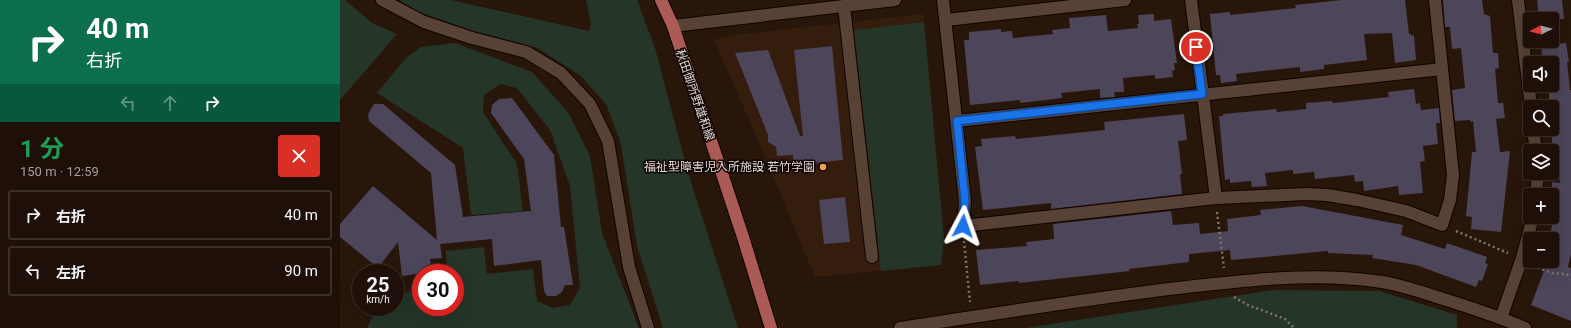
<!DOCTYPE html>
<html lang="ja">
<head>
<meta charset="utf-8">
<style>
  :root { --surface:#1e1008; --page:#2b1e16; --text:#f1f3f6; --muted:#a19d9c; --line:#3c3029 }
  body { margin:0; font-family:Roboto,"Noto Sans JP",sans-serif; background:var(--page); color:var(--text); height:100vh; display:flex; flex-direction:column; font-size:15px; white-space:nowrap }
  * { box-sizing:border-box; margin:0 }
  p { font-size:13px; color:var(--muted) }
  .icon { flex:none; width:22px; height:22px; fill:none; stroke:currentColor; stroke-width:2; stroke-linecap:round; stroke-linejoin:round }
  .map { position:relative; flex:1; overflow:hidden }
  .drawer { display:flex; flex-direction:column; background:var(--surface); width:340px }
  .drawer>* { flex:none }
  .banner { background:#0b6e4f; color:#fff; overflow:hidden }
  .needle { width:26px; rotate:264deg }
  .fabs { position:absolute; left:1183px; top:12px; display:grid; gap:8px }
  .fabs a { display:grid; place-items:center; width:36px; height:36px; border-radius:4px; background:var(--surface); box-shadow:0 4px 16px #0002,0 0 0 1px var(--line); font-size:20px }
  .speed { position:absolute; left:12px; top:264px; display:flex; gap:8px; font-size:20px; font-weight:700; text-align:center }
  .speed>* { display:grid; place-content:center; width:52px; height:52px; border-radius:50%; background:var(--surface); box-shadow:0 4px 16px #0002,0 0 0 1px var(--line); line-height:1 }
  .speed small { font-size:10px; font-weight:400 }
  .speed .limit { border:6px solid #d22; background:#fff; color:#111 }
  .pin { position:absolute; display:grid; place-items:center; width:34px; height:34px; color:#fff; margin:-17px; border:2px solid #fff; border-radius:50%; box-shadow:0 1px 4px #0007 }
  .me { position:absolute; width:44px; margin:-22px; rotate:4deg; stroke-linejoin:round; filter:drop-shadow(0 0 3px #0008) }
  .turn { display:flex; align-items:center; gap:14px; height:84px; padding:0 20px; font-size:18px }
  .turn .icon { width:52px; height:52px; stroke-width:2.5 }
  .turn b { display:block; font-size:28px; line-height:34px }
  .lanes { display:flex; align-items:center; height:38px; padding:0 20px; background:#0003; justify-content:center; gap:20px; direction:ltr }
  .lanes .off { opacity:.35 }
  .round { display:grid; place-items:center; flex:none; width:42px; height:42px; border-radius:4px; background:var(--page) }
  .summary { display:flex; align-items:center; justify-content:space-between; height:68px; padding:0 20px }
  h1 { font-size:24px; font-weight:700; line-height:30px; color:#1e9e55 }
  ul { padding:0; list-style:none }
  li { display:flex; align-items:center; gap:12px; height:50px; margin:0 8px 6px; padding:0 12px; border:2px solid var(--line); border-radius:4px }
  li div { flex:1 }
  li b { display:block; font-size:15px }
  li em { font-style:normal }
  main { display:flex; flex:1; min-height:0 }
  .map>svg:first-child { display:block }
  .built { fill:#341d0d }
  .green { fill:#253528 }
  .building { fill:#4d455a }
  .lines { fill:none; stroke-linecap:round; stroke-linejoin:round }
  .minor-casing { stroke:#0f0300; stroke-width:14 }
  .tertiary-casing { stroke:#0f0300; stroke-width:14 }
  .primary-casing { stroke:#0f0300; stroke-width:14 }
  .path { stroke:#85756b; stroke-width:2.5; stroke-dasharray:2 3; stroke-linecap:butt }
  .minor { stroke:#574235; stroke-width:12 }
  .tertiary { stroke:#574235; stroke-width:12 }
  .primary { stroke:#ab5b56; stroke-width:12 }
  .route-casing { stroke:#114b97; stroke-width:10 }
  .route { stroke:#1a73e8; stroke-width:7 }
  .poi-dot { fill:#f8a14a; stroke:#0b0402; stroke-width:1.5 }
  .labels { text-anchor:middle; stroke-width:3; stroke-linejoin:round; paint-order:stroke }
  .street-label { font-size:12px; fill:#e3d6ce; stroke:#0b0402 }
  .poi-label { font-size:12px; fill:#e3d6ce; stroke:#0b0402; text-anchor:end }
</style>
</head>
<body>
<main>
<section class="drawer">
<div class="banner">
<div class="turn"><svg class="icon" aria-label="right" viewBox="0 0 24 24"><path d="M7 20v-9h11M14 6l5 5-5 5"/></svg><div><b>40 m</b>右折</div></div>
<div class="lanes"><svg class="icon off" aria-label="left" viewBox="0 0 24 24"><path d="M17 20v-9H6M10 6l-5 5 5 5"/></svg><svg class="icon off" aria-label="ahead" viewBox="0 0 24 24"><path d="M12 20V5M6 11l6-6 6 6"/></svg><svg class="icon" aria-label="right" viewBox="0 0 24 24"><path d="M7 20v-9h11M14 6l5 5-5 5"/></svg></div>
</div>
<div class="summary"><div><h1>1 分</h1><p>150 m · 12:59</p></div><a class="round" style="background:#d93025;color:#fff"><svg class="icon" aria-label="close" viewBox="0 0 24 24"><path d="M6 6l12 12M18 6L6 18"/></svg></a></div>
<ul>
<li><svg class="icon" aria-label="right" viewBox="0 0 24 24"><path d="M7 20v-9h11M14 6l5 5-5 5"/></svg><div><b>右折</b></div><em>40 m</em></li>
<li><svg class="icon" aria-label="left" viewBox="0 0 24 24"><path d="M17 20v-9H6M10 6l-5 5 5 5"/></svg><div><b>左折</b></div><em>90 m</em></li>
</ul>
</section>
<div class="map">
<svg width="1231" height="328" viewBox="0 0 1231 328">
  <rect width="100%" height="100%" fill="#28160a"/>
  <path class="built" d="M583,14L604,239L601,265L475,277L414,131L374,40L387,36Z"/>
  <g class="green">
    <path d="M0,0H5L32,23L57,34L0,100Z"/>
    <path d="M59,0H111L249,31L251,24L246,0H297L315,48L349,176L398,328H323L297,246L281,144L266,104L241,76L198,48L136,32L79,12Z"/>
    <path d="M584,22L604,239L601,265L541,271L514,30Z"/>
    <path d="M115,43L192,72L228,112L250,156L262,233L299,328H27L37,307H55V296L81,288V307H115V273H107L106,251L144,247L147,274L193,269L197,301L213,308L230,305L240,288L230,186L210,130L177,88L160,84L144,95L143,112L177,164L183,211L131,215L123,148L37,93L66,58L81,47Z"/>
    <path d="M934,290L1039,291L1117,315V328H685Z"/>
  </g>
  <g class="building">
    <path d="M1002,0H1065L1069,34H1071V36L1074,35L1076,60L1055,63L1052,33L1024,34L1027,60L984,65V69L960,72V67L896,74L897,81L881,83L880,75H876L870,14L890,12V15L956,8L955,5Z"/>
    <path d="M1103,0H1142L1144,14L1150,16L1153,53H1158L1159,68L1155,69L1158,103H1163L1165,118L1156,119L1160,152L1170,151L1161,232L1131,229L1132,217L1126,216L1132,152H1136L1133,121L1131,122L1130,120L1115,121L1112,90L1125,88L1121,48L1112,49L1110,27H1105Z"/>
    <path d="M1197,0H1222L1224,19H1199Z"/>
    <path d="M814,14V21L831,19L837,63H834L835,70L832,71L833,77L815,79V75L783,78L784,92H774L775,97L760,98V89L721,93L722,98L680,103V100L630,105L624,40H629V32L661,29V32L672,31L673,38L713,34L712,30L730,28L729,18L766,15L768,31L798,28L797,24H799L798,15Z"/>
    <path d="M1226,43L1229,62H1227L1230,90H1231V254L1228,267L1231,268V321L1191,305L1207,263L1204,261H1212V239H1209L1212,225L1209,224L1210,217H1212V182L1220,183L1217,153H1213L1211,129H1212V107H1208V101H1209V85H1212V63H1203L1201,45Z"/>
    <path d="M492,46L503,160L454,165L453,155L437,156L436,147L428,142V135L395,53L428,50L460,136H463L454,50Z"/>
    <path d="M1074,89L1076,104L1080,103L1081,110L1099,108L1100,123H1096L1098,144L1083,146L1085,161L1080,162L1083,193L1059,195L1058,186L1024,191L1023,181L1015,182L1014,175L975,179L974,172L953,174V170L925,173L927,186L912,187L911,181L890,183V179L885,180L879,116H883V114L936,109L937,112L966,109V103L992,101L993,103L1049,97L1048,92Z"/>
    <path d="M172,98L214,155L221,227H224L233,285H225L222,292L216,296H207L204,291L201,260L154,266L152,239L100,244L102,258L90,259L92,272L62,276L58,242L38,268L0,237V224L33,186L97,240L91,173L29,121L28,114L34,104H43L115,165L123,217L191,211L184,159L151,113L152,105L159,99Z"/>
    <path d="M844,114L847,140L838,141L842,174H840L842,194L711,209V203L643,210L635,147L642,146L641,139L675,136L676,139L765,130L764,122Z"/>
    <path d="M505,197L510,242L484,244L479,200Z"/>
    <path d="M962,206L1063,225L1061,235L1105,249L1107,243L1147,257L1145,263L1148,264L1142,281L1139,280L1136,287L1076,265L1032,258L1033,255L988,253V251L891,260L890,250L849,254V262L789,269L790,271L679,283V281L640,285L636,250L687,246L686,242L714,239L713,224L831,211L833,225L859,223L860,234L888,231L887,219L921,215L920,210Z"/>
  </g>
  <g class="lines">
    <g class="minor-casing">
      <g id="minor">
        <path d="M603,0L625,201L623,226L876,198L967,194L987,195L1017,200L1066,211L1102,225L1110,200L1113,175L1095,0"/>
        <path d="M851,0L876,198"/>
        <path d="M504,6L532,257"/>
        <path d="M606,20L785,0"/>
        <path d="M333,26L555,0"/>
        <path d="M617,121L1102,69"/>
      </g>
    </g>
    <g class="tertiary-casing">
      <g id="tertiary">
        <path d="M42,0L84,22L132,38L186,52L221,73L250,104L268,141L289,267L308,328"/>
        <path d="M1178,0L1191,107"/>
        <path d="M1193,129L1196,151"/>
        <path d="M1196,195L1198,173"/>
        <path d="M1161,318L1182,258L1193,217"/>
        <path d="M560,328C653,314 745,299 838,288C906,280 974,272 1042,282C1062,285 1081,292 1100,298C1129,307 1157,316 1185,328"/>
      </g>
    </g>
    <g class="primary-casing">
      <path id="primary" d="M321,0L333,26L403,237L431,328"/>
    </g>
    <g class="path">
      <path d="M877,212L884,268"/>
      <path d="M1116,231L1168,253"/>
      <path d="M624,241L630,302"/>
      <path d="M1193,266L1212,273L1225,274L1231,276"/>
      <path d="M894,297L908,305L945,319L954,328"/>
    </g>
    <use href="#minor" class="minor"/>
    <use href="#tertiary" class="tertiary"/>
    <use href="#primary" class="primary"/>
  </g>
  <g class="lines">
    <g class="route-casing">
      <path id="route" d="M623,226L625,201L617,121L862,94L856,47"/>
    </g>
    <use href="#route" class="route"/>
  </g>
  <circle class="poi-dot" cx="483" cy="167" r="4"/>
  <g class="labels">
    <g class="street-label">
      <text transform="translate(355 95) rotate(71)" y="4">秋田御所野雄和線</text>
    </g>
    <g class="poi-label">
      <text x="475" y="171">福祉型障害児入所施設 若竹学園</text>
    </g>
  </g>
</svg>
<div class="fabs">
<a><svg class="needle" viewBox="-14 -14 28 28"><path d="M0-13l5 13h-10z" fill="#e53935"/><path d="M0 13l5-13h-10z" fill="#a19d9c"/></svg></a>
<a><svg class="icon" aria-label="sound" viewBox="0 0 24 24"><path d="M4 9h4l5-4v14l-5-4H4zM17 9q2 3 0 6"/></svg></a>
<a><svg class="icon" aria-label="search" viewBox="0 0 24 24"><circle cx="10" cy="10" r="6"/><path d="M15 15l6 6"/></svg></a>
<a><svg class="icon" aria-label="layers" viewBox="0 0 24 24"><path d="M12 4l9 5-9 5-9-5zM3 14l9 5 9-5"/></svg></a>
<a>+</a>
<a>−</a>
</div>
<div class="speed"><div>25<small>km/h</small></div><div class="limit">30</div></div>
<div class="pin" style="left:856px;top:47px;background:#d93025"><svg class="icon" aria-label="arrive" viewBox="0 0 24 24"><path d="M6 21V4h12l-3 4 3 4H6"/></svg></div>
<svg class="me" style="left:623px;top:226px" viewBox="-20 -20 40 40"><path d="M0-17L14 15 0 8-14 15z" fill="#1a73e8" stroke="#fff" stroke-width="4"/></svg>
</div>
</main>
</body>
</html>
